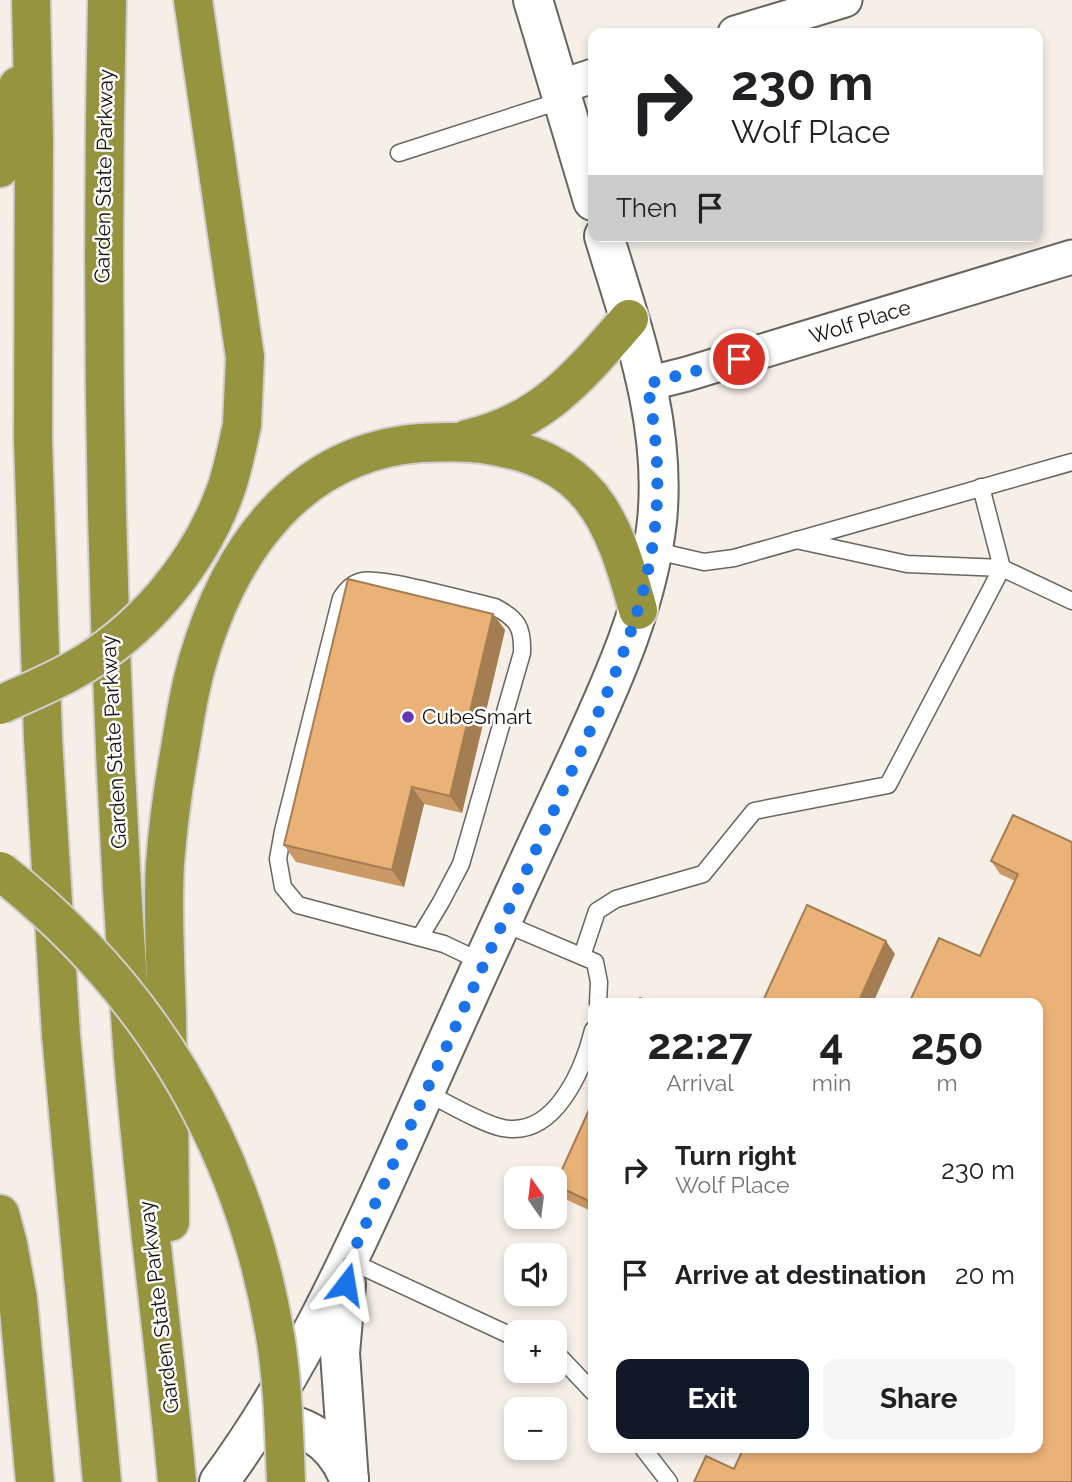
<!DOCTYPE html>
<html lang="en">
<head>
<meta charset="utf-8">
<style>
  :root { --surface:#fff; --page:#f6f6f6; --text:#202124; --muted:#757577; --accent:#111827 }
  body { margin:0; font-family:Raleway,sans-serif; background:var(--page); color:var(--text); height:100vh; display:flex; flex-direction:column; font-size:26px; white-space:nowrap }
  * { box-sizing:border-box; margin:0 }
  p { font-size:23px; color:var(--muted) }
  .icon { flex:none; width:38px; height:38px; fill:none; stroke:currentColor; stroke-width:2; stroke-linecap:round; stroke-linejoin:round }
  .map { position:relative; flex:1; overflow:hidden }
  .details { position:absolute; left:588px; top:998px; width:455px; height:455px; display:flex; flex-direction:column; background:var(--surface); border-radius:14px; box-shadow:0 4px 10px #0003 }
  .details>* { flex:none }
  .banner { position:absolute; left:588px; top:28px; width:455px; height:214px; border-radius:14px; box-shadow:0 4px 10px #0003; background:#fff; color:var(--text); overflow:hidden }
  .needle { width:46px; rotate:346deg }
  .controls { position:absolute; left:504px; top:1166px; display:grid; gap:14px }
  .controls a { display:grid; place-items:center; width:63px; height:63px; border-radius:14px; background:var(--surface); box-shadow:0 4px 10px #0003; font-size:35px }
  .pin { position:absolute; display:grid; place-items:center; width:60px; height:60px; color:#fff; margin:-30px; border:4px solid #fff; border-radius:50%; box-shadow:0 2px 7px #0007 }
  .me { position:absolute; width:77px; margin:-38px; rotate:14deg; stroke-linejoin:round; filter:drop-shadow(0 0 5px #0008) }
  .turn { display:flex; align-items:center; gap:24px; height:147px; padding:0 28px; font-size:32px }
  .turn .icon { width:91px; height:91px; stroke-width:2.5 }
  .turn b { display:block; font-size:49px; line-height:60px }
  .then { display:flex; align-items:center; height:66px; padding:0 28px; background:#0003; gap:14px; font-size:26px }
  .eta { display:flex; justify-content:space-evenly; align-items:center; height:119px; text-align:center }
  .eta b { font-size:42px; font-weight:700; line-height:49px }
  .primary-button { display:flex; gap:14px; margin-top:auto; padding:14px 28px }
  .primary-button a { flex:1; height:80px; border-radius:14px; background:var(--accent); color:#fff; font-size:28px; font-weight:700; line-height:80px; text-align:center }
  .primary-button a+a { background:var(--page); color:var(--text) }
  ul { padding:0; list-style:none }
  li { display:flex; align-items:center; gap:21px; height:105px; padding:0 28px }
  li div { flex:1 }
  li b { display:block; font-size:26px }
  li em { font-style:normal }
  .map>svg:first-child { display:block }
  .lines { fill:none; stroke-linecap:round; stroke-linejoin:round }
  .lane-casing { stroke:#6a645e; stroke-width:19 }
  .street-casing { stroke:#6a645e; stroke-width:37 }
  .secondary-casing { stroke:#6a645e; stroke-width:42 }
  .highway-casing { stroke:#d0cfcf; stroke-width:42 }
  .lane { stroke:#fff; stroke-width:16 }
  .street { stroke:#fff; stroke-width:33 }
  .secondary { stroke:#fff; stroke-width:38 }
  .highway { stroke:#96943e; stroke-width:38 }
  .highway-bridge-casing { stroke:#d0cfcf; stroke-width:42; stroke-linecap:butt }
  .highway-bridge { stroke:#96943e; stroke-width:38 }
  .wall { fill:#ca9966 }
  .shaded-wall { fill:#a47d53 }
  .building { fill:#ebb277; stroke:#a47d53; stroke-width:2 }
  .route { stroke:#1a73e8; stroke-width:12; stroke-dasharray:0 21.6 }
  .poi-dot { fill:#643ab2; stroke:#fffdfc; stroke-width:2.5 }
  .labels { text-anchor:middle; stroke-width:5; stroke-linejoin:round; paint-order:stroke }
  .street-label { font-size:21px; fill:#13100e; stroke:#fffdfc }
  .poi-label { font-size:21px; fill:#13100e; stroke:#fffdfc; text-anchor:start }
</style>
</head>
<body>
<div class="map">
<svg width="1072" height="1482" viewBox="0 0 1072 1482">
  <rect width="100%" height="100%" fill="#f6efe8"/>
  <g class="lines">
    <g class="lane-casing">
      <g id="lane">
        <path d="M399,153L563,100"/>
        <path d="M981,487L1002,568L1072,601"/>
        <path d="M652,550L704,562L734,558L1072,462"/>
        <path d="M501,922L595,962L599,982L598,1003"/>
        <path d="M420,937L441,902L461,864L522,653C523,628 518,619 495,607C469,601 383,577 362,581C352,583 346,590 341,598L283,831L278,859L283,887L298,905L444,944L484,963"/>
        <path d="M582,956L597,911L616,899L703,874L754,811L888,785L1002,568L907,564L796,540"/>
        <path d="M425,1092C444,1101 484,1125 503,1128C555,1138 583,1070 593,1030"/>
        <path d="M350,1261L516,1338"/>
        <path d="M555,1356L561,1358L593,1392"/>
        <path d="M642,1447L669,1482"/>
      </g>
    </g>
    <g class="street-casing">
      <g id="street">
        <path d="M735,33L845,0"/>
        <path d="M559,87L593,76"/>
        <path d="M647,384L687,374L1072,257"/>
      </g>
    </g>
    <g class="secondary-casing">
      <g id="secondary">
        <path d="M533,0L593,201"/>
        <path d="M346,1284L340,1353L349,1482"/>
        <path d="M261,1423C301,1419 335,1441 349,1479"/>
        <path d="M219,1482C295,1379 348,1264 400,1148C434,1071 468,995 503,919C528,863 554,808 580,752C614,678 648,603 657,521C667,422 632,329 604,236"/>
      </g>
    </g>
    <g class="highway-casing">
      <g id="highway">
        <path d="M31,0L34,138L33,440L43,738L61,1035L102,1482"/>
        <path d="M107,0C99,351 107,694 132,1044C143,1190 164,1336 177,1482"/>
        <path d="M193,0L245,357L242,425"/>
        <path d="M0,168L18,86"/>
        <path d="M467,439C543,422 580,375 629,319"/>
        <path d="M0,1214L8,1244L18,1299L35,1482"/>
        <path d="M170,1222C170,1155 169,1088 167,1021C166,969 162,916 165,864C168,825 173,787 180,749C185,719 189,689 198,660C230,550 298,452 421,443C442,442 462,441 482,444C590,459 612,515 638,610"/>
      </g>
    </g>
    <use href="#lane" class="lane"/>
    <use href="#street" class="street"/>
    <use href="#secondary" class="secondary"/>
    <use href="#highway" class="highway"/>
    <g class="highway-bridge-casing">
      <g id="highway-bridge">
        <path d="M0,705C24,694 49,684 72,671C141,633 198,566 225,492C233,470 237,447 242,425"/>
        <path d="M0,871C149,988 241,1142 274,1329C283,1379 284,1431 286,1482"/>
      </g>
    </g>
    <use href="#highway-bridge" class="highway-bridge"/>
  </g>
  <g class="wall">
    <path d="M493,614L505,630L462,813L424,804L404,887L296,862L284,845Z"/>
    <path d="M1072,842L734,1469L1015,881L1000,874L991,861Z"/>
    <path d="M593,1101V1212L563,1198L555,1186Z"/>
  </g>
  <g class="shaded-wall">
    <path d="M493,614L505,630L462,813L450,796Z"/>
    <path d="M412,787L424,804L404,887L392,870Z"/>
    <path d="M886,941L895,954L873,1003H858Z"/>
  </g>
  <g class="building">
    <path d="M348,579L493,614L450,796L412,787L392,870L284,845Z"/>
    <path d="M1013,815L1072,842V1482H694L706,1456L734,1469L744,1447H1038V1003H909L939,938L980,956L1018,874L991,861Z"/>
    <path d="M807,905L886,941L858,1003H762Z"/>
    <path d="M640,998L652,1003H638Z"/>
    <path d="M593,1101V1203L555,1185Z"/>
  </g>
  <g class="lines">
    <path class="route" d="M346,1284L349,1261L604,700C652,589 671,505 647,384L739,359"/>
  </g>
  <circle class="poi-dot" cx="408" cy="717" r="7"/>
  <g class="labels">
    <g class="street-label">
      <text transform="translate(104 176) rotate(-89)" y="7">Garden State Parkway</text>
      <text transform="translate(860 322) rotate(-17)" y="7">Wolf Place</text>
      <text transform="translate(114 742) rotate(-93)" y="7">Garden State Parkway</text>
      <text transform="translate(159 1307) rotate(-97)" y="7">Garden State Parkway</text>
    </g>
    <g class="poi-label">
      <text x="422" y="724">CubeSmart</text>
    </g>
  </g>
</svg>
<div class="controls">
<a><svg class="needle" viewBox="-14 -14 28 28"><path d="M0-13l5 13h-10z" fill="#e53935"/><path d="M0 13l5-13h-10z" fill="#757577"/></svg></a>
<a><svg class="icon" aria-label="sound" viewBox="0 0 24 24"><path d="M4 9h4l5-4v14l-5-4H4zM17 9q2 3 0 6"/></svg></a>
<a>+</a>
<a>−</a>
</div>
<div class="pin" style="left:739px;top:359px;background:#d93025"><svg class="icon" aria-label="arrive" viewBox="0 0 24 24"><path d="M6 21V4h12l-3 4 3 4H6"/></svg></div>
<svg class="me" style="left:346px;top:1284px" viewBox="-20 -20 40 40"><path d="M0-17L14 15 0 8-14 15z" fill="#1a73e8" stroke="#fff" stroke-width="4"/></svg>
<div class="banner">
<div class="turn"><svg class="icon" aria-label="right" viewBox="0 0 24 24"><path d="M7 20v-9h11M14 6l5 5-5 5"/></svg><div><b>230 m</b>Wolf Place</div></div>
<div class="then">Then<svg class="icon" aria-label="arrive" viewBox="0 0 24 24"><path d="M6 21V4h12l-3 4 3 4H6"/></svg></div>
</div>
<section class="details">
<div class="eta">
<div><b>22:27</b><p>Arrival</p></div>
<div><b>4</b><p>min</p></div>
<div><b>250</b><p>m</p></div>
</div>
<ul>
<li><svg class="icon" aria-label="right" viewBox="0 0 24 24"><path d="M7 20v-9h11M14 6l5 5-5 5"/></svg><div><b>Turn right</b><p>Wolf Place</p></div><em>230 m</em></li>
<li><svg class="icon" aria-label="arrive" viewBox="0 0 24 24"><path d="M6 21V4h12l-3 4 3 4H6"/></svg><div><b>Arrive at destination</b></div><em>20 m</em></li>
</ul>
<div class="primary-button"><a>Exit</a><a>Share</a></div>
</section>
</div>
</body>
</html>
